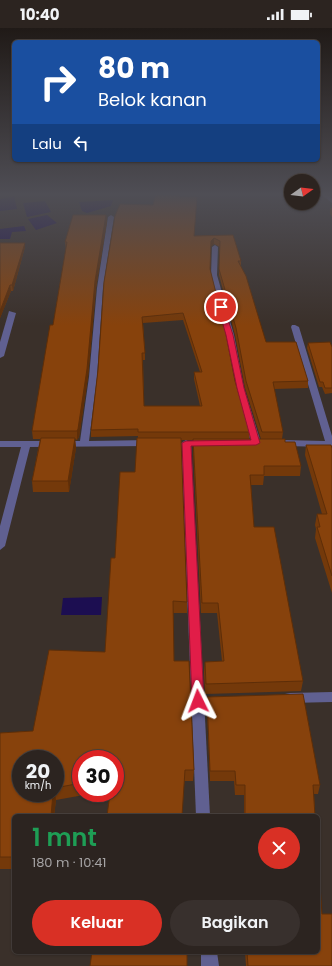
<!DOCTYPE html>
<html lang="id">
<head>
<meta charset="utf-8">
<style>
  :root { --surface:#2c2420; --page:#38302d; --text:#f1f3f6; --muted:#a6a4a5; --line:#48413e; --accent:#d93025 }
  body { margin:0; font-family:Poppins,sans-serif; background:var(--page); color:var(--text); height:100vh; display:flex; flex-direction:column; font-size:15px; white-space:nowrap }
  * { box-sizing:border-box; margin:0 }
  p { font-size:13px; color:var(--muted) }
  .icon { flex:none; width:22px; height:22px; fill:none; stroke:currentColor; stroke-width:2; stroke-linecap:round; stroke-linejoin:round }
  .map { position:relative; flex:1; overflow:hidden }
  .sheet { position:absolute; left:12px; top:786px; width:308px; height:140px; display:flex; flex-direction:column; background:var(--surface); border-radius:6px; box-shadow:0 1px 3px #0004,0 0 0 1px var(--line) }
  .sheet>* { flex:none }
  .hud { position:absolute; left:12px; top:12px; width:308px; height:122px; border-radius:6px; box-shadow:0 1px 3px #0004,0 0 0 1px var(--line); background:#1a4fa0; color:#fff; overflow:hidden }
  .needle { width:26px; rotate:76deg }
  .tools { position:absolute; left:284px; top:146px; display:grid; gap:8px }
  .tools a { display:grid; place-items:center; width:36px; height:36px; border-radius:50%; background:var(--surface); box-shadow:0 1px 3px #0004,0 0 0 1px var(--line); font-size:20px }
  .speed { position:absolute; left:12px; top:722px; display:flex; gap:8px; font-size:20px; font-weight:700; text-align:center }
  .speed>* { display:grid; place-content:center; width:52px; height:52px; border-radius:50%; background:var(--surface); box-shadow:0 1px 3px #0004,0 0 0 1px var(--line); line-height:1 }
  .speed small { font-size:10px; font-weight:400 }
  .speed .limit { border:6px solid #d22; background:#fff; color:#111 }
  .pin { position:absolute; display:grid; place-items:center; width:34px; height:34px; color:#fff; margin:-17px; border:2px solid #fff; border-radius:50%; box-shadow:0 1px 4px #0007 }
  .me { position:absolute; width:44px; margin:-22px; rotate:357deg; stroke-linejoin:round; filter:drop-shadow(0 0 3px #0008) }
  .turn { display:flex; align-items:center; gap:14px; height:84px; padding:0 20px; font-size:18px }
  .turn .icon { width:52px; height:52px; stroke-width:2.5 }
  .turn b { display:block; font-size:28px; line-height:34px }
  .then { display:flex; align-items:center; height:38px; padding:0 20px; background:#0003; gap:8px; font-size:15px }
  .round { display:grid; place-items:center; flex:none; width:42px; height:42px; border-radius:21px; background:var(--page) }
  .headline { display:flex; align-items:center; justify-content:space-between; height:68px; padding:0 20px }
  h1 { font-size:24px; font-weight:600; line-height:30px; color:#1e9e55 }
  .primary-button { display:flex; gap:8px; margin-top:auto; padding:8px 20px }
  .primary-button a { flex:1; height:46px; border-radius:24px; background:var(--accent); color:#fff; font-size:16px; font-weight:600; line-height:46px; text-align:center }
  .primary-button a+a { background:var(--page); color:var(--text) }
  .status { display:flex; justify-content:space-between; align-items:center; height:28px; padding:0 20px; background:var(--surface); direction:ltr }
  .status svg { height:11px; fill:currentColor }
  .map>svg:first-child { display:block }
  .water { fill:#1c0e51 }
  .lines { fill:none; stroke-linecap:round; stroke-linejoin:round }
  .minor { fill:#606091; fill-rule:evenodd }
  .wall { fill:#74390a; fill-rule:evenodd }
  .shaded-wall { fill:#5e2e08 }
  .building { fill:#87420c; stroke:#5e2e08; fill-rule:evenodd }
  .route { fill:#e11d48; stroke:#92132f }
</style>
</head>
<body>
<div class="status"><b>10:40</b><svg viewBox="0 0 49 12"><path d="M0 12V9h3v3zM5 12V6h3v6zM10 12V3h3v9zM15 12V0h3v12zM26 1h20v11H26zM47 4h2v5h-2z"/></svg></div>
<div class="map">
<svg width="332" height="938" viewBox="0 0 332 938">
  <rect width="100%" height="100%" fill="#3a302a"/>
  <g class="water">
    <path d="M14,168L17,181L0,183V171Z"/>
    <path d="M113,172L111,178L87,185L82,183L79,174Z"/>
    <path d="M45,173L51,184L27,189L23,175Z"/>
    <path d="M47,187L57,195L36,202L28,191Z"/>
    <path d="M24,198L26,203L12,204L10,211H0V201Z"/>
    <path d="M102,569L101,587H61L63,570Z"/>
  </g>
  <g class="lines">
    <g class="minor">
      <path d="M321,166H327L332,170V175Z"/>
      <path d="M111,187L114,189L103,260L97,349L89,413L150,412L155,415L150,418L30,419L5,518L0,522V498L21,419H0V413H80L89,349L97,260L108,189Z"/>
      <path d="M215,217L218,219L217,247L234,307L244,360L261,415L256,418L251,415L236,360L226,307L211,247L212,219Z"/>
      <path d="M9,283L16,285L4,328L0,330V314Z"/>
      <path d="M292,297H295L299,299L332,408V419L282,418L277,415L282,412L325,413L291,299Z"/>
      <path d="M186,412L191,415L210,788H196L181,415Z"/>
      <path d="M332,664V674L290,675L285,674L283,670L285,666L290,665Z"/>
      <path d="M201,924H217L219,938H201Z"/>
    </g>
  </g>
  <g class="wall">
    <path d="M180,169L194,208L233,207L241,233V238L266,314L308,353V360L274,361L283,404L282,411L285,414L301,438L300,448H264L263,457H251L254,499L303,653L301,663L205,666L204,644L205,634L222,633L217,585H201L193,420V412H181L187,574V585H173L174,633L194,742L193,753H185L115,731H81V765H95L56,772L54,788H14V841H0V705L33,703L105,624L115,530L135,444L138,408L91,409V402L153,177ZM214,216L220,219L219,247L235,307L245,360L261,411H249L250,404L235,353L210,241V219ZM183,292L200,344H194V351L200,378H144L143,332H145V325L143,295ZM55,731V765H21Z"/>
    <path d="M330,180H332V189L330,186Z"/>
    <path d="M106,187L107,193L96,260L88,349L79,409L77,412L75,411L76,420L69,464H33L32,453L40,411H33L32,403L53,297L66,221L65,214Z"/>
    <path d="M0,215L25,219L13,263H11L0,290Z"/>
    <path d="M308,315L332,319V365L325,366L322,359H319L307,320Z"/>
    <path d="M306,417L332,420V565L315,510L316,501L315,497L317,486H322L305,427Z"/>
    <path d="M207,669L320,757L318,766H314L315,788H244V767H235L234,753H210L207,679Z"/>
    <path d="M322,886L332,938H246L245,924H318Z"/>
  </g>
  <g class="shaded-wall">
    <path d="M106,187L107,193L96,260L88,349L79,409L77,412V403L95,253Z"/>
    <path d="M214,210V216L210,219L211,213Z"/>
    <path d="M25,215V219L13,263L12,257Z"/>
    <path d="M10,257L11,263L0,290V283Z"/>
    <path d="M75,410L76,420L69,464L68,453Z"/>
    <path d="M53,765H55L56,772L54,788H51Z"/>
  </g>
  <g class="building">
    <path d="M156,166H180L179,169H197L194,208L233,207L241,233H238L246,248L266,314H296L308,353L273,354L283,404H262L246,353L236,300L219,241L220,213L214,210L211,213L210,241L225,301L235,353L250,404H138V401L91,402L98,342L104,254L115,188L120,176L153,177ZM183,285L202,344H194L202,378H144L142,325H145L142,289Z"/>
    <path d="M73,187H106L95,253L87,341L78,401L77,403H32L50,297H53L67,214H65Z"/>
    <path d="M0,215H25L12,257H10L0,283Z"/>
    <path d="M330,314L332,319V360H325L323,354H320L308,315Z"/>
    <path d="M41,410H75L68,453H32Z"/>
    <path d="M137,410H181L187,574L173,573L174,633H189L194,742H185L182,788H107L110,765H115V731H81V755L55,760V731H21V765H53L51,788H14V829H0V705L33,703L49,622L105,624L111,530H115L120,444H135Z"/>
    <path d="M193,411H285V414H295L301,438H264V447H250L254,499H274L303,653L206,656L205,634L224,633L218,575H202Z"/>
    <path d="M306,417H331L332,420V548L317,499H320L317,486H327Z"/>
    <path d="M303,666L320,757H313L315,788H245V757H236L235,743H210L207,669Z"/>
    <path d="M318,827L322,886H332V938H248L247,924H318Z"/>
    <path d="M92,924H187V938H90Z"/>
  </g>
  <linearGradient id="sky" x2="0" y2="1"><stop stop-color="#201a17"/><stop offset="0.56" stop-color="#4f4e55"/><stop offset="1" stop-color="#4f4e55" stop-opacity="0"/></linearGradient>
  <rect width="332" height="297" fill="url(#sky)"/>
  <path class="route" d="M221,277L224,279L233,307L244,360L260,415L256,417L191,418L204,673L202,676L198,678L194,676L192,673L182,415L186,413L251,412L237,360L226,307L218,279Z"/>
</svg>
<div class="tools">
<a><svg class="needle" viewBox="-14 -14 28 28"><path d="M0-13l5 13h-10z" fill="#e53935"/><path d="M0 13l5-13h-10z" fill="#a6a4a5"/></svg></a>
</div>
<div class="speed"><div>20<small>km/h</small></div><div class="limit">30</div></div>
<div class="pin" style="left:221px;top:279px;background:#d93025"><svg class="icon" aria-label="arrive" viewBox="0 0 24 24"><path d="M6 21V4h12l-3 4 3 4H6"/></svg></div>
<svg class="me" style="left:198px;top:673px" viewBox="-20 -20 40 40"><path d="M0-17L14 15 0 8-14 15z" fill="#e11d48" stroke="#fff" stroke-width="4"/></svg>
<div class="hud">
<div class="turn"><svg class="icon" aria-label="right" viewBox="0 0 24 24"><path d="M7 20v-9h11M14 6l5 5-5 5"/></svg><div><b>80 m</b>Belok kanan</div></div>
<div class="then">Lalu<svg class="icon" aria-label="left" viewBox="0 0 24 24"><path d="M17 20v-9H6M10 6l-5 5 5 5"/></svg></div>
</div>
<section class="sheet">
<div class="headline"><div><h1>1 mnt</h1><p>180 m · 10:41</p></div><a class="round" style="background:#d93025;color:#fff"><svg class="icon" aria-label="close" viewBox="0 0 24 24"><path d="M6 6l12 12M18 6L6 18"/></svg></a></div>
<div class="primary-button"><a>Keluar</a><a>Bagikan</a></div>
</section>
</div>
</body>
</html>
